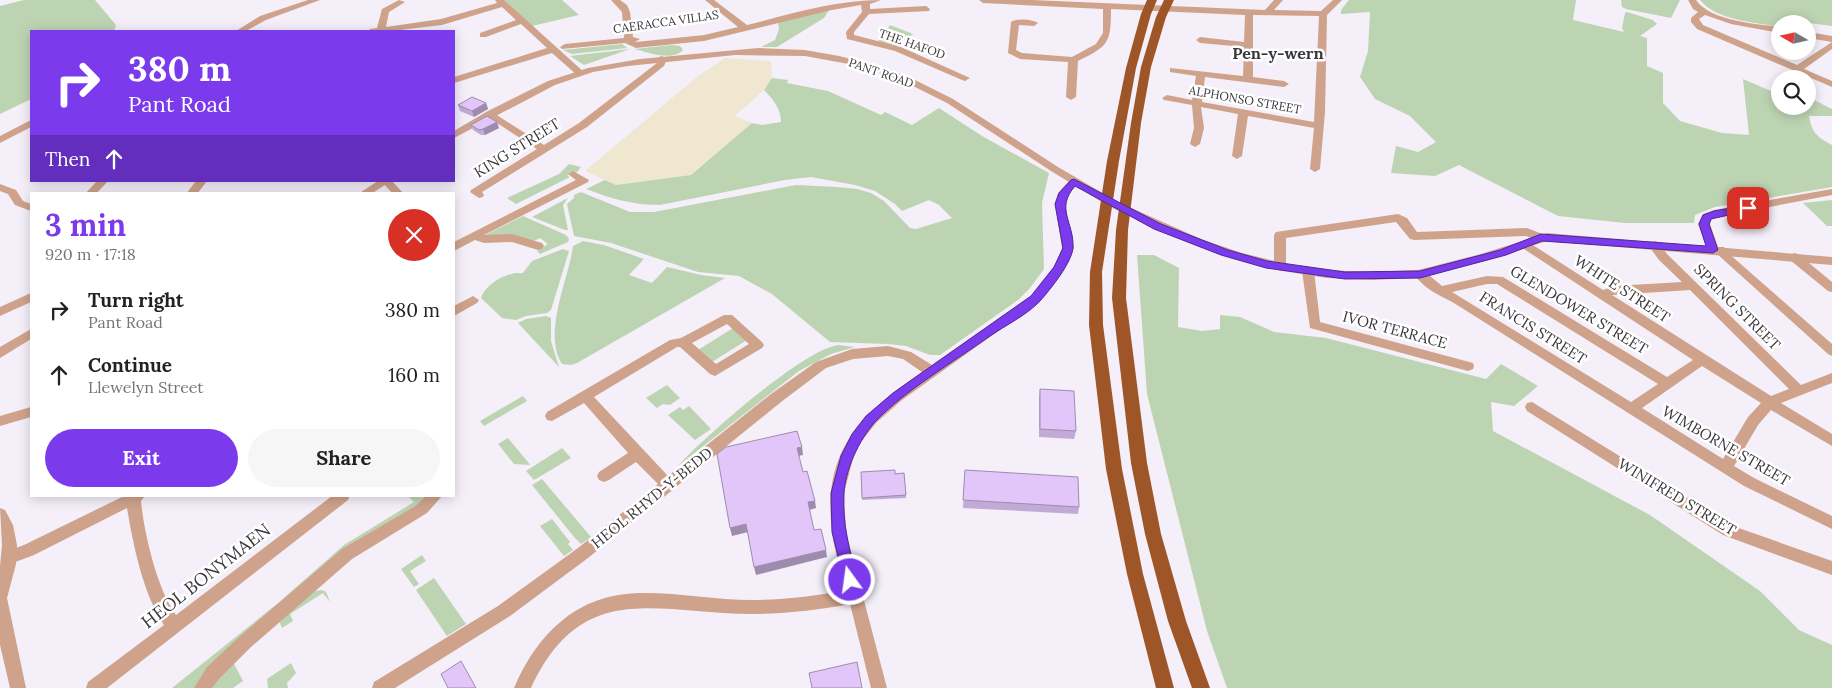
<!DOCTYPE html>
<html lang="en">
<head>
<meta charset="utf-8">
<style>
  :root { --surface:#fff; --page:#f6f6f6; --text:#222; --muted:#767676; --accent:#7c3aed }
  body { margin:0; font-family:Lora,serif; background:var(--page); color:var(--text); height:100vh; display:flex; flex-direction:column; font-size:19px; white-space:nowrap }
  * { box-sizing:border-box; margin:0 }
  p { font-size:16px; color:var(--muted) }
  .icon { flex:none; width:28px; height:28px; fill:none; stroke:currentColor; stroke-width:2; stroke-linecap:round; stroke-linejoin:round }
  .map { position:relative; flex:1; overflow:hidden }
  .sheet { position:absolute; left:30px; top:192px; width:425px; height:305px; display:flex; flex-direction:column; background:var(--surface); border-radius:0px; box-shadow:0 2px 12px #0003 }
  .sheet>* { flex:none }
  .banner { position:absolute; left:30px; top:30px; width:425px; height:152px; border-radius:0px; box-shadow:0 2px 12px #0003; background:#7c3aed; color:#fff; overflow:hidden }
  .needle { width:32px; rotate:279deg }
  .controls { position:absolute; left:1771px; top:15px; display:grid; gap:10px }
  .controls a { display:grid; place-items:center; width:45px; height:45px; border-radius:50%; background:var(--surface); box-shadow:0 2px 12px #0003; font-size:25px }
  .pin { position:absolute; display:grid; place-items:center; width:42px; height:42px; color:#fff; margin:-21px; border-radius:10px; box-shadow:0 2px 8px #0006 }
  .me { position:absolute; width:55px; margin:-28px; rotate:346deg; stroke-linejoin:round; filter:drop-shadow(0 0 4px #0008) }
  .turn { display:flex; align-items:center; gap:18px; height:105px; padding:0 15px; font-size:22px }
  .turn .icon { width:65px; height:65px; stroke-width:2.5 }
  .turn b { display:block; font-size:35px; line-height:42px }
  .then { display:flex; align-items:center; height:48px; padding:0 15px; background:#0003; gap:10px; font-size:19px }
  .round { display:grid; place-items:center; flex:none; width:52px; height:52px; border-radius:26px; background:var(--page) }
  .summary { display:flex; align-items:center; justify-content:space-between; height:85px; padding:0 15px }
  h1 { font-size:30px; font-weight:700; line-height:38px; color:var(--accent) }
  .cta { display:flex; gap:10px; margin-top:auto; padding:10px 15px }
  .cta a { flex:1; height:58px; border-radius:30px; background:var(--accent); color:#fff; font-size:20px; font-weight:700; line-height:58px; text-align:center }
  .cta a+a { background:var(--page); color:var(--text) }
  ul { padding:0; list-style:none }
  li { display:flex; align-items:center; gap:15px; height:65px; padding:0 15px }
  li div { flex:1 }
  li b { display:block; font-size:19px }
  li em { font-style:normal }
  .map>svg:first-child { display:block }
  .education { fill:#f0e7d1 }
  .green { fill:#bdd4b3 }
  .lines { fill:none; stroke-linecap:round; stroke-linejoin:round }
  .minor { fill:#cfa38b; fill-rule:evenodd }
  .tertiary { fill:#cfa38b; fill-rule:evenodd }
  .trunk { fill:#9e5628; fill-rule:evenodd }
  .wall { fill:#c2aad6 }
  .shaded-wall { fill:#9e8bae }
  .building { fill:#e2c6f9; stroke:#9e8bae }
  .route { fill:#7c3aed; stroke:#51269a }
  .labels { text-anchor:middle; stroke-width:5; stroke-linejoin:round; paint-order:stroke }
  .far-street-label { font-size:12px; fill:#39373b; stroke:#fff }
  .street-label { font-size:15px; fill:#39373b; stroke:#fff }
  .far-district-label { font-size:16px; font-weight:bold; fill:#39373b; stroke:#fff }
  .near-street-label { font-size:18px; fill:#39373b; stroke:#fff }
</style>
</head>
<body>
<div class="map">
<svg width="1832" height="688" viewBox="0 0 1832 688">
  <rect width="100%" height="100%" fill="#f4eff9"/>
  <path class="education" d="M725,58L771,61L772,78L764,90L735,116L752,123L691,175L616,185L585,171L697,77Z"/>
  <g class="green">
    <path d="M24,0H95L116,25L114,31H31V99L0,114V6Z"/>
    <path d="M504,0H562L579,15L532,26Z"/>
    <path d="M1349,0H1576L1573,20L1624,32L1622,28L1625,13L1627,12L1653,20L1657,24L1640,36L1647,38V66L1663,73V103L1680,121L1722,133L1749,135L1743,79L1780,95V106H1808V100L1812,99L1832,109V116H1809C1812,133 1817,137 1832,145V187L1715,207L1695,215L1694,223H1625L1558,216L1459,165L1435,176L1391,173L1396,146L1418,152L1436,142L1410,116L1375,99L1360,77L1368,51L1370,12L1341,14V10Z"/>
    <path d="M1621,0H1680L1671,18L1626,9L1622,7Z"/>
    <path d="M1700,0H1832V26L1793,21V24H1780V27C1755,22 1717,21 1700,0Z"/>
    <path d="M829,10L824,18L777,47H761L775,40L779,29L778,22Z"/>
    <path d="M890,25L913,34L895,47L876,42L881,39Z"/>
    <path d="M622,44L627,48L572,54L563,50Z"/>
    <path d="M672,45L680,46L683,50C671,62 647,52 634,49Z"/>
    <path d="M630,49L584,65L570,56Z"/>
    <path d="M772,78L788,80L787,83L828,91L881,115L885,112L912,125L939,108L982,136L1049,173L1042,203L1044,269L1030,288L1018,300L940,355H930L906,346L888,344L830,342L772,294L739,276L698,272L611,243L574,236L567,204L574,198V195L581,192L630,212H654L796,185L837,187L857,189L871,193L884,201L910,228L916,229L952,218L939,205L929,200L902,211L895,204L875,191L855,185L811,177L785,180L660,205C633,205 612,199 586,189L605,180L616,185L691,175L752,123L762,125L781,122C781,109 773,99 764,90Z"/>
    <path d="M569,164L581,167L576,173L571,172L567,176L570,177L516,204L507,198L559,174Z"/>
    <path d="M568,198L563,205L568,230H565L532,217Z"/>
    <path d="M1832,200V226H1827L1803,203Z"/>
    <path d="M523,216L566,235L569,239L568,242L540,254L537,251L548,244L540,238L534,241L483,236Z"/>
    <path d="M583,241L604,245L644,259L629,275L652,283L667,267L701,275L725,278L577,363L571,365L562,364C542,334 569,278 573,246Z"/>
    <path d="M563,249L569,251L551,310L547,313L526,316L516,320L502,318L481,298C484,287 500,276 512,274C516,272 519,274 523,273L532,261Z"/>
    <path d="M1137,255H1154L1179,268L1178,327L1202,331L1220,329V315L1240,317L1274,332L1326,338L1486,379L1501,364L1538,386L1514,406L1491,402L1493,431L1650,515L1760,591L1799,630L1832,645V688H1227L1207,631L1147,394Z"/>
    <path d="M546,316L551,318V341L559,367L518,323L526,319Z"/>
    <path d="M733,328L747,340L712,362L698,350Z"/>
    <path d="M838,345L855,347L831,354L799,371L678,466C704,437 803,350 838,345Z"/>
    <path d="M667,385L680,398L670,405L663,404L657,408L646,398Z"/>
    <path d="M523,396L527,401L484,426L480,421Z"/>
    <path d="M689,406L711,429L695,440L668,415L680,407L683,410Z"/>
    <path d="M508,438L528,462L530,465L514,464L498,444Z"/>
    <path d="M562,448L571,458L534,480L526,471Z"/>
    <path d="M542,479L591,537L581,544L575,538L532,485Z"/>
    <path d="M408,496H424L417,506L373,531L195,688H172L278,603L344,545L414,502Z"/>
    <path d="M552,519L570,542L568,544L573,550L564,556L540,526Z"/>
    <path d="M422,555L426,561L410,571L419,584L414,587L401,569Z"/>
    <path d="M434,578L466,624L447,636L416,590Z"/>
    <path d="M322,590L326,592L330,602L323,593L290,614L293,621L282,628L279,621L315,591Z"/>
    <path d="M233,662L243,681L233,688H210Z"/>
    <path d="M291,663L296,673L287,683L288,688H268L267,679Z"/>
  </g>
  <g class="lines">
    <g class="minor">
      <path d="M308,0H320L266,20L246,31H236L260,16Z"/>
      <path d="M399,0L405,2L389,12L386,27L441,19L497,3L495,0H504L585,73L583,75H577L552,53L454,83V77L547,48L521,24L486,37H480V33L516,20L502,7L442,25L391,31H369L370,29L377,28L382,9Z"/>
      <path d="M611,0H620L627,5L630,12L633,37L640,39L635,42H636L704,35L738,27L705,0H714L747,25C791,14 835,0 881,0L870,4V9L926,6L930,9L929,11L869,14L854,32V35L901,47L970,78L965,81L962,80L895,51L847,39L846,32L862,12L861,5L832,10L704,41L636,48L625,43L562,49L560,47L565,44L624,38L622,12Z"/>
      <path d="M979,0H1032L1265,10L1274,0H1283L1274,10L1321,11L1333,0H1342L1327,15L1325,112L1320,169L1315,172L1310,169L1314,128L1248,116L1242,156L1237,159L1232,156L1238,114L1201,107L1204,128L1200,144L1195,147L1190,144L1194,128L1192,105L1164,100L1162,98L1167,95L1192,100L1196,76L1170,72V68L1243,76L1244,47L1200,43L1196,40L1200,37L1244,42L1245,15L1111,9C1111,44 1108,46 1078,61L1076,97L1071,100L1066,97L1068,62L1020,59L1008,53L1011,22C1017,18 1032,19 1038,23L1034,26L1019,25L1016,50L1022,53L1072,57L1096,44L1103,33V9L983,3ZM1253,15L1319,16L1314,122L1202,102L1205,77L1284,87L1289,84L1284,81L1253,77Z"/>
      <path d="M1688,0H1696C1710,21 1757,24 1780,27V33L1731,24L1705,15L1699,19L1703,25L1797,65L1832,42V49L1804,69L1832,81V87L1697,29L1691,22V18L1698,12L1693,9Z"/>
      <path d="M1808,32L1832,36V42L1808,38Z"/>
      <path d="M662,56L667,59L664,66L587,127L482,192L484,195L483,197L479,198L470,192L471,190L537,149L486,116V112H492L544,145L579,123L657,63L659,57Z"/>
      <path d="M31,120V127L0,143V136Z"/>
      <path d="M573,171L589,180L588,182L484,235L512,234L542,243L544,246L542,249L538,250L512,242L484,243L475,240L454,251V242L576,180L568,174Z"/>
      <path d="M1074,179L1079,182L1067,196L1065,204L1074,248L1063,272L1039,302L902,400L876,423L861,442L854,455L844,493L846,532L887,688H871L850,604C818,610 784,614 751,614C654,613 582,579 531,688H514C537,634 577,594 639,593C676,592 714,600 752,600C783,600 816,596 846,590C841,571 834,551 832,531C822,450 861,414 922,372L903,359L888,356L853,359L826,368L781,402L676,487L674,490L670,492L588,558L510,616L395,688H372L374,682L498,606L578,548L658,484L636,462L609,480L604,482L599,480L597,476L599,472L628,453L584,403L552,421L547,420L545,416L547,412L670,340L681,338L724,315H732L762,342L764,345L762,348L715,376L710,374L680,347H677L594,397L668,476L771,394L816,362L852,349L888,346L911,352L932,365L1031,296L1054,268L1062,248L1055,204L1058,193L1070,180ZM727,324L749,344L716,364L692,343Z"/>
      <path d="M97,181H108L96,194H85Z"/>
      <path d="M196,181H207L197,194H186Z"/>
      <path d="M381,181H392L404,194H393Z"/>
      <path d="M0,184L16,190L23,201L31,204V211L15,205L8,194L0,191Z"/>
      <path d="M1832,189V195L1717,217L1712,219L1710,224L1718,247H1724L1727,252L1832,344V356L1828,354L1716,253H1709L1698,224L1703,214L1714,210Z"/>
      <path d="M1398,214L1407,218L1417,232L1527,228L1545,235L1547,238L1541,242L1526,236L1414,240L1410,239L1396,222L1286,238V267L1280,271L1274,267V235L1276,232Z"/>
      <path d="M1525,240L1603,290L1614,286L1682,282L1659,260L1648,245L1654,241L1658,242L1667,254L1801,385L1832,373V383L1781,403L1832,434V446L1771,410L1758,425L1734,466L1754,478L1832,516V529L1744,486L1454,303C1439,295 1424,289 1414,274L1420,270L1424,271L1442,286L1487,276L1503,277L1667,377L1693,360L1521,247L1519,244ZM1487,284H1497L1658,384L1631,402L1452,292ZM1690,290L1789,389L1771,396L1612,295ZM1702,366L1761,403L1748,417L1723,459L1642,408Z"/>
      <path d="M1794,253L1798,254L1832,282V292L1828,291L1790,260L1788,257Z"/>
      <path d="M1308,267L1314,271L1320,322L1473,363L1474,366L1473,369L1468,371L1310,328L1302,271Z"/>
      <path d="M31,293V302L0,316V307Z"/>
      <path d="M473,296L479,300L477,303L454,316V306Z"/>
      <path d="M1532,402L1733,526L1832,561V575L1723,535L1527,411L1525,407L1527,403Z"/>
      <path d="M31,407V417L0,426V416Z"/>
      <path d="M124,496H145L141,501C144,533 157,589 176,615L332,496H350L348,500L107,688H86L88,682L164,625C143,594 133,544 127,508L34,555L10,564L5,562L3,557L5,552L24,545Z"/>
      <path d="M425,496H442L427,513L352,559L251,647L219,679L212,688H194L207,667L239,637L342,549L417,505Z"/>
    </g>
    <g class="tertiary">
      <path d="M758,48L805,50L839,56L876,65L909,77L953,99L1058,167L1118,202L1201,239L1242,253L1283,263L1327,270L1372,272L1418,270L1481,254L1547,233L1832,257V265L1547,241L1489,260L1418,278L1372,280L1327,278L1283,271L1235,259L1193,244L1110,207L1051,171L947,103L903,81L854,65L805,56L735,55L628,66L593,72L555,85L454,138V131L486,112L548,81L588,68L640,59Z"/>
      <path d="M378,181H391L371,194H358Z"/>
      <path d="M31,329V339L0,358V347Z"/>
      <path d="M0,508L5,510L13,525L17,545L16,564L7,598L26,688H10L0,645V566L2,545Z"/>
    </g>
    <g class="trunk">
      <path d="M1147,0H1157L1151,14L1136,68L1119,161L1102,272L1103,325L1122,469L1143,574L1174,688H1156L1127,574L1106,469L1089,325L1090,272L1107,161L1126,68L1141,14Z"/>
      <path d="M1164,0H1174L1166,17L1151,67L1141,123L1128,230L1126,298L1147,463L1161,534L1186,621L1210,688H1192L1168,621L1145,534L1131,463L1112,298L1116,230L1131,123L1141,67L1156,17Z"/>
    </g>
  </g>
  <g class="wall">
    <path d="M486,103L488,109L474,117L460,111L458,105Z"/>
    <path d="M471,125L499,128L485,135H481L473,130Z"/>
    <path d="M1040,389L1076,431L1074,439L1039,437V398Z"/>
    <path d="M965,470L1079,507L1078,514L963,508Z"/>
    <path d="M861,472L895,474L904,473L906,498L862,500Z"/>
  </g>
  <g class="shaded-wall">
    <path d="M486,103L488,109L474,117L472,111Z"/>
    <path d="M497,122L499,128L485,135L483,129Z"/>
    <path d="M802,447L803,455L798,456L797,448Z"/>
    <path d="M815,501L816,508L809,510L808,502Z"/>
    <path d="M746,524L748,532L732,536L730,528Z"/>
    <path d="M826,550L827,557L756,575L754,567Z"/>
  </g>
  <g class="building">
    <path d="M472,97L486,103L472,111L458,105Z"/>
    <path d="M487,116L497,122L483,129L479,130L471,125Z"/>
    <path d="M1040,389L1074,391L1076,431L1040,429Z"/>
    <path d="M797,431L802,447L797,448L803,472L807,471L815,501L808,502L814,530L821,529L826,550L754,567L746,524L730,528L717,454L726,447Z"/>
    <path d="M895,470V474L904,473L906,495L862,498L861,472Z"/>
    <path d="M965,470L1078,477L1079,507L963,500Z"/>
    <path d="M461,661L476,688H448L441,674Z"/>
    <path d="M857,662L862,688H812L809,673Z"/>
  </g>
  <path class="route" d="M1074,179L1161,224L1228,250L1267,261L1345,272L1420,271L1500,250L1541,234L1706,246L1699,224L1703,215L1714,211L1748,205L1753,208L1751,210L1711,219L1709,224L1718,250L1713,253L1542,241L1506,255L1420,278L1345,279L1266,268L1221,255L1154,229L1075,186C1055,209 1074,222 1073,247C1073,261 1050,290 1040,301C1027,315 1006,325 990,336C955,361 904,391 875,422C859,440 845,470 844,494C842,523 850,551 857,580L855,584L850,586L845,584L832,532L831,493L841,456L852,434L866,416L893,393L1031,296L1054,267L1063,248L1055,204L1059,193L1071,180Z"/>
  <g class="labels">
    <g class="far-street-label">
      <text transform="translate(666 22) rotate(-8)" y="4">CAERACCA VILLAS</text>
      <text transform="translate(912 44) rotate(19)" y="4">THE HAFOD</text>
      <text transform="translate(881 73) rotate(19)" y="4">PANT ROAD</text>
      <text transform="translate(1245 100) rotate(10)" y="4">ALPHONSO STREET</text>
    </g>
    <g class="street-label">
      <text transform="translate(517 148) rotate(-32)" y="5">KING STREET</text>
      <text transform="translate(1622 289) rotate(33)" y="5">WHITE STREET</text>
      <text transform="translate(1737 307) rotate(45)" y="5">SPRING STREET</text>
      <text transform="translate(1579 310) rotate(31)" y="5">GLENDOWER STREET</text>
      <text transform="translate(1533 328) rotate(32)" y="5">FRANCIS STREET</text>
      <text transform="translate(1395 330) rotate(15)" y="5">IVOR TERRACE</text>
      <text transform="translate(1726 446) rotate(30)" y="5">WIMBORNE STREET</text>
      <text transform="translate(1677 497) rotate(31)" y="5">WINIFRED STREET</text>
      <text transform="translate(652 498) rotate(-39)" y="5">HEOL RHYD-Y-BEDD</text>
    </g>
    <g class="far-district-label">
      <text x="1278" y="59">Pen-y-wern</text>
    </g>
    <g class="near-street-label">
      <text transform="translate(206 576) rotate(-38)" y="6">HEOL BONYMAEN</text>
    </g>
  </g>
</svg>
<div class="controls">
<a><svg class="needle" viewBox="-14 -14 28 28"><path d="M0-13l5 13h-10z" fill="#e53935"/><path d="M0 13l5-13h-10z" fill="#767676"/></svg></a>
<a><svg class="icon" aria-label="search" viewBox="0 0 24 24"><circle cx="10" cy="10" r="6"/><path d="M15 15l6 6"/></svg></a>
</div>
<div class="pin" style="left:1748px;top:208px;background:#d93025"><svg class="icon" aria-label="arrive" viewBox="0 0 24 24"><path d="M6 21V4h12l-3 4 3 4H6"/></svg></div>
<svg class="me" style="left:850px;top:580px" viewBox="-20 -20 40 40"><circle r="17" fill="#7c3aed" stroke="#fff" stroke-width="3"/><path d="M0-11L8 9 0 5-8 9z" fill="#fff"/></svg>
<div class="banner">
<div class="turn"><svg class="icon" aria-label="right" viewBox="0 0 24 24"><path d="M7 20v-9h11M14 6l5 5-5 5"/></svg><div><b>380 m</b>Pant Road</div></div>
<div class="then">Then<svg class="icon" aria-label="ahead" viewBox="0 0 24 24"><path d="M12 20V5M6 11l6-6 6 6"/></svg></div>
</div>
<section class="sheet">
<div class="summary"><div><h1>3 min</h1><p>920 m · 17:18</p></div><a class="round" style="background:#d93025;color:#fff"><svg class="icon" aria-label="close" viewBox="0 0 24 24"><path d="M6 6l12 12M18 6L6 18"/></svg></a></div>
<ul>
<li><svg class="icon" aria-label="right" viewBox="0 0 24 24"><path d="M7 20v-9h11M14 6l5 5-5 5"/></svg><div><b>Turn right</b><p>Pant Road</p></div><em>380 m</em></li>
<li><svg class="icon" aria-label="ahead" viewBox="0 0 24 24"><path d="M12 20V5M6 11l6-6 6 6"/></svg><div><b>Continue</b><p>Llewelyn Street</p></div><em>160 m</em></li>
</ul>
<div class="cta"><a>Exit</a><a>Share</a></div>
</section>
</div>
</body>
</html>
